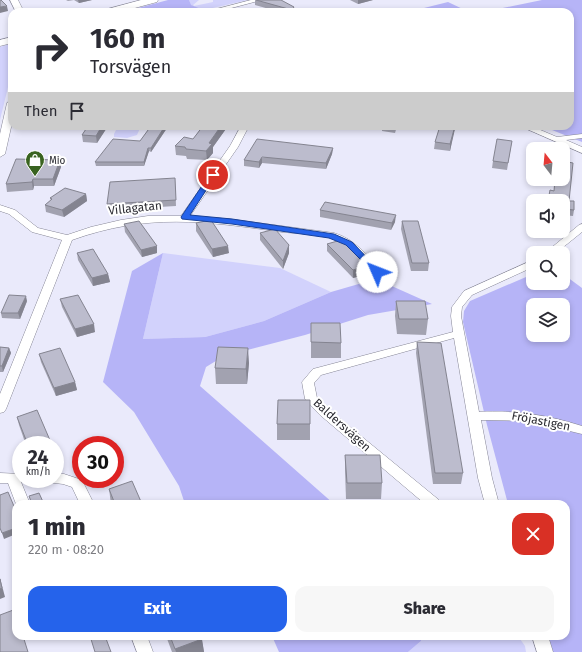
<!DOCTYPE html>
<html lang="en">
<head>
<meta charset="utf-8">
<style>
  :root { --surface:#fff; --page:#f7f7f7; --text:#2b2b33; --muted:#7c7c81; --accent:#2563eb }
  body { margin:0; font-family:"Fira Sans",sans-serif; background:var(--page); color:var(--text); height:100vh; display:flex; flex-direction:column; font-size:15px; white-space:nowrap }
  * { box-sizing:border-box; margin:0 }
  p { font-size:13px; color:var(--muted) }
  .icon { flex:none; width:22px; height:22px; fill:none; stroke:currentColor; stroke-width:2; stroke-linecap:round; stroke-linejoin:round }
  .map { position:relative; flex:1; overflow:hidden }
  .panel { position:absolute; left:12px; top:500px; width:558px; height:140px; display:flex; flex-direction:column; background:var(--surface); border-radius:12px; box-shadow:0 2px 6px #0003 }
  .panel>* { flex:none }
  .banner { position:absolute; left:8px; top:8px; width:566px; height:122px; border-radius:12px; box-shadow:0 2px 6px #0003; background:#fff; color:var(--text); overflow:hidden }
  .needle { width:26px; rotate:344deg }
  .tools { position:absolute; left:526px; top:142px; display:grid; gap:8px }
  .tools a { display:grid; place-items:center; width:44px; height:44px; border-radius:8px; background:var(--surface); box-shadow:0 2px 6px #0003; font-size:20px }
  .speed { position:absolute; left:12px; top:436px; display:flex; gap:8px; font-size:20px; font-weight:700; text-align:center }
  .speed>* { display:grid; place-content:center; width:52px; height:52px; border-radius:50%; background:var(--surface); box-shadow:0 2px 6px #0003; line-height:1 }
  .speed small { font-size:10px; font-weight:400 }
  .speed .limit { border:6px solid #d22; background:#fff; color:#111 }
  .pin { position:absolute; display:grid; place-items:center; width:34px; height:34px; color:#fff; margin:-17px; border:2px solid #fff; border-radius:50%; box-shadow:0 1px 4px #0007 }
  .me { position:absolute; width:44px; margin:-22px; rotate:314deg; stroke-linejoin:round; filter:drop-shadow(0 0 3px #0008) }
  .turn { display:flex; align-items:center; gap:14px; height:84px; padding:0 16px; font-size:18px }
  .turn .icon { width:52px; height:52px; stroke-width:2.5 }
  .turn b { display:block; font-size:28px; line-height:34px }
  .then { display:flex; align-items:center; height:38px; padding:0 16px; background:#0003; gap:8px; font-size:15px }
  .round { display:grid; place-items:center; flex:none; width:42px; height:42px; border-radius:12px; background:var(--page) }
  .summary { display:flex; align-items:center; justify-content:space-between; height:68px; padding:0 16px }
  h1 { font-size:24px; font-weight:800; line-height:30px }
  .cta { display:flex; gap:8px; margin-top:auto; padding:8px 16px }
  .cta a { flex:1; height:46px; border-radius:12px; background:var(--accent); color:#fff; font-size:16px; font-weight:800; line-height:46px; text-align:center }
  .cta a+a { background:var(--page); color:var(--text) }
  .map>svg:first-child { display:block }
  .green { fill:#d2d2fc }
  .forest { fill:#b6b4f7; fill-rule:evenodd }
  .lines { fill:none; stroke-linecap:round; stroke-linejoin:round }
  .minor-casing { stroke:#868696; stroke-width:1 }
  .tertiary-casing { stroke:#868696; stroke-width:1 }
  .trunk-casing { stroke:#868696; stroke-width:1 }
  .minor { fill:#fff; fill-rule:evenodd }
  .tertiary { fill:#fff; fill-rule:evenodd }
  .trunk { fill:#fff; fill-rule:evenodd }
  .wall { fill:#a2a2b0 }
  .shaded-wall { fill:#848490 }
  .building { fill:#bcbccd; stroke:#848490 }
  .route { fill:#2563eb; stroke:#184099 }
  .labels { text-anchor:middle; stroke-width:4; stroke-linejoin:round; paint-order:stroke }
  .far-poi-label { font-size:10px; fill:#2b2b32; stroke:#fff; text-anchor:start }
  .street-label { font-size:12px; fill:#2b2b32; stroke:#fff }
</style>
</head>
<body>
<div class="map">
<svg width="582" height="652" viewBox="0 0 582 652">
  <rect width="100%" height="100%" fill="#eaeafb"/>
  <g class="green">
    <path d="M189,0H199L193,5L194,6L213,2V0H248L204,10L190,5Z"/>
    <path d="M12,43L11,75L0,120V47Z"/>
    <path d="M118,126H141L137,135L127,138L114,137V134Z"/>
    <path d="M163,253L280,268L331,292L264,321L205,337L143,339Z"/>
    <path d="M422,636H518L525,646L526,652H408L421,641Z"/>
  </g>
  <g class="forest">
    <path d="M168,0H189L191,5L204,10L195,12H123Z"/>
    <path d="M542,0H582V142L542,126H570V12H408L448,2L469,12H483Z"/>
    <path d="M163,253L143,339L205,337L264,321L331,292L376,279L432,304L368,315L305,335L224,356L206,367L200,386L334,504H185L179,486L134,412L103,382L132,271Z"/>
    <path d="M533,274V283H563V274L582,288V652H553L548,636H566V504H508L487,425L463,322L464,311L470,301ZM533,305H563V335H533Z"/>
    <path d="M272,636H422L421,641L408,652H279Z"/>
  </g>
  <g class="lines">
    <g class="minor-casing">
      <g id="minor">
        <path d="M251,0H262L216,12H205Z"/>
        <path d="M241,126H249L238,147L190,216L229,219L334,233C355,239 366,255 381,270L382,272L381,274H373C363,263 353,248 338,241C321,233 300,234 282,232C205,221 147,213 72,240L6,409L4,412L0,413V394L62,240L32,232L9,214L0,211V205L15,210L38,228L67,235L91,227L121,220L148,216H181L230,146Z"/>
        <path d="M520,126H531L557,137L582,134V138L566,140L582,147V153Z"/>
        <path d="M582,224V232L556,253H545L579,225Z"/>
        <path d="M533,260V267L472,295L462,307L461,316L479,412C515,410 548,415 582,426V434L529,421L481,420L492,478L499,504H485L478,478L454,338L321,375L314,383L317,398L328,409L439,500L441,504H425L320,415L305,399L302,382L313,369L453,332L451,316L452,307L464,291Z"/>
        <path d="M0,473L21,474V479H25L21,482L30,504H16L8,483H0Z"/>
        <path d="M55,474H64L82,480L94,504H80L72,487L63,484L46,482L44,479H55Z"/>
        <path d="M131,636H147L153,652H137Z"/>
        <path d="M532,636H548L553,652H537Z"/>
      </g>
    </g>
    <g class="tertiary-casing">
      <g id="tertiary">
        <path d="M10,0H18L24,12H16Z"/>
        <path d="M12,100V123L5,154L0,157V134L7,103Z"/>
      </g>
    </g>
    <g class="trunk-casing">
      <g id="trunk">
        <path d="M141,0H158L157,2L120,12H103L104,10Z"/>
        <path d="M12,37V43L0,46V40Z"/>
      </g>
    </g>
    <use href="#minor" class="minor"/>
    <use href="#tertiary" class="tertiary"/>
    <use href="#trunk" class="trunk"/>
  </g>
  <g class="wall">
    <path d="M66,0H92L79,3L74,0L68,1Z"/>
    <path d="M255,0L294,7L293,12H280L255,5Z"/>
    <path d="M350,0H373L358,4Z"/>
    <path d="M88,126H108L97,143L83,142L82,135Z"/>
    <path d="M151,126H167V128L151,152L149,151L144,166H96L95,162L140,141Z"/>
    <path d="M199,126H228L213,147V153L207,160L187,159L186,156L176,155L175,146L193,139L200,130H199Z"/>
    <path d="M382,126H397L395,133L382,131Z"/>
    <path d="M440,126H455L450,151L434,149L435,142Z"/>
    <path d="M512,141L507,170L492,168L493,161Z"/>
    <path d="M333,148L332,154L326,169L262,163L259,168L244,166V160Z"/>
    <path d="M60,160L61,167L54,186H34L33,190L7,192L6,184Z"/>
    <path d="M175,178L176,206L108,210L107,204Z"/>
    <path d="M555,179H563L569,201L574,210L573,216L563,215V201L554,191Z"/>
    <path d="M86,194L87,201L64,217L46,212L45,205L51,200L50,198Z"/>
    <path d="M320,210L395,222L391,230L320,217Z"/>
    <path d="M402,221L429,263L428,271H411L401,229Z"/>
    <path d="M196,223L229,253L213,257L196,231Z"/>
    <path d="M124,224L157,253L142,257L125,232Z"/>
    <path d="M260,233L289,245V253L283,269L260,240Z"/>
    <path d="M327,244L367,274L353,278L327,251Z"/>
    <path d="M77,253L108,274L110,282L93,286L78,260Z"/>
    <path d="M60,299L95,332L77,337L62,307Z"/>
    <path d="M27,301L20,319L2,318L1,313Z"/>
    <path d="M396,301L428,319L426,335L397,334L395,316Z"/>
    <path d="M311,323L341,343V358H311Z"/>
    <path d="M417,342L463,473L461,484H433L416,353Z"/>
    <path d="M0,347L9,348L11,353L3,372H0Z"/>
    <path d="M39,354L75,382L77,390L56,396L41,362Z"/>
    <path d="M249,363L247,384H216L215,368Z"/>
    <path d="M310,400V440H277V424Z"/>
    <path d="M17,417L52,445H26L19,425Z"/>
    <path d="M345,455L382,483L381,499H346L345,471Z"/>
    <path d="M109,489L142,504H111Z"/>
    <path d="M166,636H201L204,652H172Z"/>
  </g>
  <g class="shaded-wall">
    <path d="M78,0H92L79,3Z"/>
    <path d="M358,0H373L358,4Z"/>
    <path d="M7,6L8,11L0,13V7Z"/>
    <path d="M102,126H108L97,143L96,136Z"/>
    <path d="M165,126H167V128L151,152V148Z"/>
    <path d="M221,126H228L213,147V153L207,160L206,151L209,143Z"/>
    <path d="M455,126V129L450,151V144Z"/>
    <path d="M148,148L149,151L144,166V162Z"/>
    <path d="M333,148L332,154L326,169V163Z"/>
    <path d="M262,157V163L259,168V162Z"/>
    <path d="M60,160L61,167L54,186L53,179Z"/>
    <path d="M33,179L34,186L33,190L32,182Z"/>
    <path d="M86,194L87,201L64,217L62,210Z"/>
    <path d="M396,215L395,222L391,230L392,223Z"/>
    <path d="M289,245V253L283,269V261Z"/>
    <path d="M157,246V253L142,257L141,250Z"/>
    <path d="M228,246L229,253L213,257L212,249Z"/>
    <path d="M367,266V274L353,278V270Z"/>
    <path d="M108,274L110,282L93,286L92,278Z"/>
    <path d="M26,296L27,301L20,319L18,313Z"/>
    <path d="M94,324L95,332L77,337L75,329Z"/>
    <path d="M9,348L11,353L3,372L2,366Z"/>
    <path d="M248,348L249,363L247,384L246,369Z"/>
    <path d="M75,382L77,390L56,396L54,388Z"/>
    <path d="M16,528V534L4,539L2,533Z"/>
    <path d="M0,578L5,597L0,599Z"/>
    <path d="M202,639L204,652H176L175,649Z"/>
  </g>
  <g class="building">
    <path d="M0,0H1L7,6L0,7Z"/>
    <path d="M256,0H281L294,7L292,10Z"/>
    <path d="M88,126H102L96,136L82,135Z"/>
    <path d="M151,126H165L151,148H148L144,162H95L113,139L140,141Z"/>
    <path d="M203,126H221L209,143L212,144L206,151L186,149L185,147L175,146L184,137L193,139Z"/>
    <path d="M382,126H396L395,128Z"/>
    <path d="M440,126H455L450,144L435,142Z"/>
    <path d="M257,139L333,148L326,163L262,157L259,162L244,160Z"/>
    <path d="M497,139L512,141L508,163L493,161Z"/>
    <path d="M16,159L60,160L53,179H33L32,182L6,184Z"/>
    <path d="M563,161L573,163L569,201H574V210L563,209V201H548L550,190L554,191L555,179H563Z"/>
    <path d="M175,178L176,200L107,204L110,182Z"/>
    <path d="M65,188L86,194L62,210L45,205L52,199L50,198Z"/>
    <path d="M325,202L396,215L392,223L320,210Z"/>
    <path d="M211,220L228,246L212,249L196,223Z"/>
    <path d="M139,221L157,246L141,250L124,224Z"/>
    <path d="M402,221H418L429,263H412Z"/>
    <path d="M275,229L289,245L283,261L260,233Z"/>
    <path d="M341,240L367,266L353,270L327,244Z"/>
    <path d="M93,249L108,274L92,278L77,253Z"/>
    <path d="M9,295L26,296L18,313H1Z"/>
    <path d="M78,295L94,324L75,329L60,299Z"/>
    <path d="M396,301H425L428,319H399Z"/>
    <path d="M311,323H340L341,343L311,342Z"/>
    <path d="M417,342L441,343L463,473H435Z"/>
    <path d="M0,347L9,348L2,366H0Z"/>
    <path d="M218,347L248,348L246,369L215,368Z"/>
    <path d="M60,348L75,382L54,388L39,354Z"/>
    <path d="M278,400H310V424H277Z"/>
    <path d="M37,410L52,445H28L17,417Z"/>
    <path d="M345,455H380L382,483H347Z"/>
    <path d="M132,481L142,504H115L109,489Z"/>
    <path d="M8,492L16,511V528L2,533L0,528V495Z"/>
    <path d="M39,493L44,504H32L29,496Z"/>
    <path d="M0,579L2,588L0,589Z"/>
    <path d="M16,609V636H23L28,652H0V615Z"/>
    <path d="M90,636H105L111,652H95Z"/>
    <path d="M170,636H201L202,639L175,649Z"/>
  </g>
  <path class="route" d="M213,173L216,175L190,215L232,219L334,234L352,242L381,272L377,274L374,273L346,245L329,238L232,224L182,219L181,217L210,174Z"/>
  <defs>
    <g id="shop-pin" transform="scale(1)"><path d="M0 17L-7.5 6A9.5 9.5 0 1 1 7.5 6Z" fill="#396320" stroke="#fff"/><path d="M-5-2.5h2.3a2.7 3.5 0 0 1 5.4 0H5L5.5 6h-11ZM-1.5-2.5h3a1.5 2.3 0 0 0-3 0Z" fill="#fff"/></g>
  </defs>
  <g fill-rule="evenodd">
    <use href="#shop-pin" x="35" y="160"/>
  </g>
  <g class="labels">
    <g class="far-poi-label">
      <text x="49" y="164">Mio</text>
    </g>
    <g class="street-label">
      <text transform="translate(135 208) rotate(-6)" y="4">Villagatan</text>
      <text transform="translate(541 421) rotate(11)" y="4">Fröjastigen</text>
      <text transform="translate(342 425) rotate(42)" y="4">Baldersvägen</text>
    </g>
  </g>
</svg>
<div class="tools">
<a><svg class="needle" viewBox="-14 -14 28 28"><path d="M0-13l5 13h-10z" fill="#e53935"/><path d="M0 13l5-13h-10z" fill="#7c7c81"/></svg></a>
<a><svg class="icon" aria-label="sound" viewBox="0 0 24 24"><path d="M4 9h4l5-4v14l-5-4H4zM17 9q2 3 0 6"/></svg></a>
<a><svg class="icon" aria-label="search" viewBox="0 0 24 24"><circle cx="10" cy="10" r="6"/><path d="M15 15l6 6"/></svg></a>
<a><svg class="icon" aria-label="layers" viewBox="0 0 24 24"><path d="M12 4l9 5-9 5-9-5zM3 14l9 5 9-5"/></svg></a>
</div>
<div class="speed"><div>24<small>km/h</small></div><div class="limit">30</div></div>
<div class="pin" style="left:213px;top:175px;background:#d93025"><svg class="icon" aria-label="arrive" viewBox="0 0 24 24"><path d="M6 21V4h12l-3 4 3 4H6"/></svg></div>
<svg class="me" style="left:377px;top:272px" viewBox="-20 -20 40 40"><circle r="19" fill="#fff"/><path d="M0-13L10 11 0 6-10 11z" fill="#2563eb"/></svg>
<div class="banner">
<div class="turn"><svg class="icon" aria-label="right" viewBox="0 0 24 24"><path d="M7 20v-9h11M14 6l5 5-5 5"/></svg><div><b>160 m</b>Torsvägen</div></div>
<div class="then">Then<svg class="icon" aria-label="arrive" viewBox="0 0 24 24"><path d="M6 21V4h12l-3 4 3 4H6"/></svg></div>
</div>
<section class="panel">
<div class="summary"><div><h1>1 min</h1><p>220 m · 08:20</p></div><a class="round" style="background:#d93025;color:#fff"><svg class="icon" aria-label="close" viewBox="0 0 24 24"><path d="M6 6l12 12M18 6L6 18"/></svg></a></div>
<div class="cta"><a>Exit</a><a>Share</a></div>
</section>
</div>
</body>
</html>
